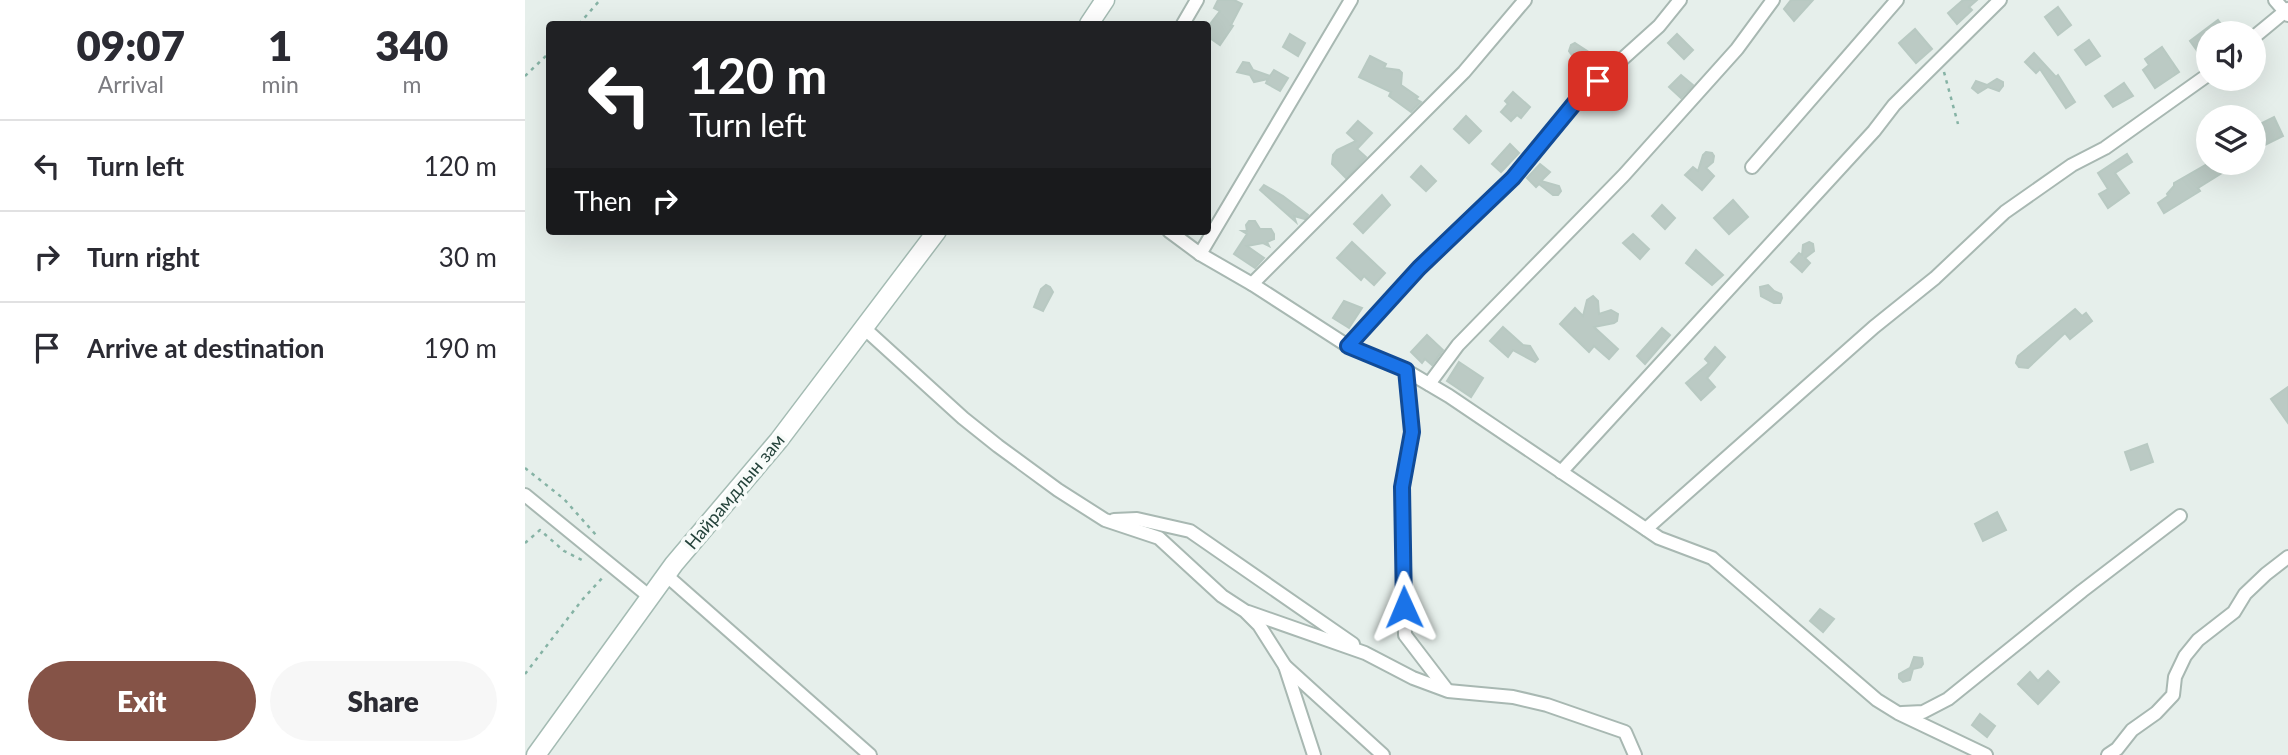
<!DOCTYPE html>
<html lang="en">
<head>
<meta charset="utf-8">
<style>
  :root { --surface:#fff; --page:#f7f7f7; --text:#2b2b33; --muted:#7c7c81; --line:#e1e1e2; --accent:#855347 }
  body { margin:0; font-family:Lato,sans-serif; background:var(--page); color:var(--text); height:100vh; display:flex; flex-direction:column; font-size:26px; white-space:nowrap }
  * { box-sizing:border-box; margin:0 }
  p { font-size:23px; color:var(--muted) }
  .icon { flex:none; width:38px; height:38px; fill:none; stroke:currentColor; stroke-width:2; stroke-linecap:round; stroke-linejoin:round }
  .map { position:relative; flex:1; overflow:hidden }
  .sheet { display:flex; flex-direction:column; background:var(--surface); width:525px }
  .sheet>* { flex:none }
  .top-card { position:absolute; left:21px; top:21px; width:665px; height:214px; border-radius:7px; box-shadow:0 7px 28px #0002; background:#202124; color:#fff; overflow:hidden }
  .fabs { position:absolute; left:1671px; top:21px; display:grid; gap:14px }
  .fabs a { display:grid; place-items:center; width:70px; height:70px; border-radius:50%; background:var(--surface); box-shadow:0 7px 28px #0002; font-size:35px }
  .pin { position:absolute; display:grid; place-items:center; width:60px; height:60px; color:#fff; margin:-30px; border-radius:14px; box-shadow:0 4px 10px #0006 }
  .me { position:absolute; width:77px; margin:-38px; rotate:359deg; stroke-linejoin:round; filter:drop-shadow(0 0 5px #0008) }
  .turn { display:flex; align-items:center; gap:24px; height:147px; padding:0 28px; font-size:32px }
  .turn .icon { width:91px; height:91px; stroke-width:2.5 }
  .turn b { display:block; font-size:49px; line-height:60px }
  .then { display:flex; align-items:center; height:66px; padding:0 28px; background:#0003; gap:14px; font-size:26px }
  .eta { display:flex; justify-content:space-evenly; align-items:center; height:119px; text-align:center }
  .eta b { font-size:42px; font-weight:800; line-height:49px }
  .button { display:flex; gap:14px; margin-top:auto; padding:14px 28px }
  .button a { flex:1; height:80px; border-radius:42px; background:var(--accent); color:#fff; font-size:28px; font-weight:800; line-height:80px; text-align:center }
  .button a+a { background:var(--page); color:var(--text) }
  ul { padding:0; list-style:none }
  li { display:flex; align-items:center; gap:21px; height:91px; padding:0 28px; border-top:2px solid var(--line) }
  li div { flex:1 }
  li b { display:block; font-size:26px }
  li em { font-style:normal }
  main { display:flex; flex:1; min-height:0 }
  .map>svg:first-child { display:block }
  .building { fill:#bbcac4; stroke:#b8c9c2; stroke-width:2 }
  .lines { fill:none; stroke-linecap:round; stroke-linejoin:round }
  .street-casing { stroke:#a8b8b2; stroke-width:16 }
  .secondary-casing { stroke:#a4bbb3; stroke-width:21 }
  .path { stroke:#86b3a5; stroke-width:2.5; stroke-dasharray:3.5 5; stroke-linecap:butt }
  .street { stroke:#fff; stroke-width:12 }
  .secondary { stroke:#fff; stroke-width:18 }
  .route-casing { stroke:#114b97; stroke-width:18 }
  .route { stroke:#1a73e8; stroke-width:12 }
  .labels { text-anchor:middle; stroke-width:7; stroke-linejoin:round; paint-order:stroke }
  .street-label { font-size:18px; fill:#24423a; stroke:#f7fbf9 }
</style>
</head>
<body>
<main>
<section class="sheet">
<div class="eta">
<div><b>09:07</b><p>Arrival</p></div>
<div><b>1</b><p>min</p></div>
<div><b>340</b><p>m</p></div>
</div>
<ul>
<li><svg class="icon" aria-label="left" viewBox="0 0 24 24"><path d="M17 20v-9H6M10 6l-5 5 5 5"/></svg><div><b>Turn left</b></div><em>120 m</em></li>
<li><svg class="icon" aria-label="right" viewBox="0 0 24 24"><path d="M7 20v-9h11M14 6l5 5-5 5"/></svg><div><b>Turn right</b></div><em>30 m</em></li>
<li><svg class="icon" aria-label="arrive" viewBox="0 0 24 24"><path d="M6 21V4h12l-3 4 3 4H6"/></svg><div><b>Arrive at destination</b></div><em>190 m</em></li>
</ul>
<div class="button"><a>Exit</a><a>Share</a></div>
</section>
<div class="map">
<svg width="1763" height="755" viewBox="0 0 1763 755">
  <rect width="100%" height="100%" fill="#e6efeb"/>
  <g class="building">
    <path d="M693,0H709L717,4L706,25L708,26L695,45L682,36V28L695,11L689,8Z"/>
    <path d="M1266,0H1288L1269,21L1259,9Z"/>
    <path d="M1438,0H1452L1444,7L1447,10L1432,24L1423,13Z"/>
    <path d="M1533,7L1546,25L1533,35L1520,17Z"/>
    <path d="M1693,20L1703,33H1684V50L1676,56L1665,41Z"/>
    <path d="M1390,29L1407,49L1391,63L1374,43Z"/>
    <path d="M765,34L780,43L773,56L758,47Z"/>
    <path d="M1152,34L1168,50L1159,59L1143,43Z"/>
    <path d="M1564,40L1575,56L1561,65L1550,50Z"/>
    <path d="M1050,43L1079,62L1069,72L1067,70L1064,74L1049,63L1051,61L1044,51L1046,45Z"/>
    <path d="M1637,47L1654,72L1630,88L1618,70L1624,65L1620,59Z"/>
    <path d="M1509,53L1531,77L1533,75L1550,102L1541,108L1515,69L1511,73L1500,62Z"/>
    <path d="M845,56L861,64L859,68L874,70L877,73L876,85L893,97L891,99L896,102L886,112L864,96L866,92L834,77Z"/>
    <path d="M718,62L724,63L728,70L745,76L749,70L763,78L755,91L741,83L743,79L729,82L725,75L712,72Z"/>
    <path d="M1156,75L1168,85L1156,98L1144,87Z"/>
    <path d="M1472,79L1478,82V86L1474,91L1463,87L1453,93L1447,88L1451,81L1462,85Z"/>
    <path d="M1599,83L1608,96L1588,107L1580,96Z"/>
    <path d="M988,92L1005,107L996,118L992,115L986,121L976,112L983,104L980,101Z"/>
    <path d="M941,116L956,131L944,143L929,129Z"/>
    <path d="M1749,117L1758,136L1738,146L1729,127Z"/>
    <path d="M833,121L847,133L832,149L841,157L821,178L807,164L808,155L812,150L831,141L822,133Z"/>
    <path d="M985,144L994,153L976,172L967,164Z"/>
    <path d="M1181,152L1187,153L1189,156L1188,162L1181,168L1189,176L1177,190L1160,175L1168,167L1173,171L1178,155Z"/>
    <path d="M1602,154L1607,162L1590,173L1604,193L1583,208L1574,194L1583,189L1573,173Z"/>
    <path d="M1684,163H1713L1673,188L1675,191L1639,213L1633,203L1643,196L1642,194L1649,186V183Z"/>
    <path d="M1015,164L1025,172L1016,181L1034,186L1036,191L1033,195H1028L1014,184L1011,187L1002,178Z"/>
    <path d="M896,166L911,181L901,191L886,177Z"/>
    <path d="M739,185L758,196L783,215L780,219L769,216L771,222L735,190Z"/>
    <path d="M857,195L865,205L838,233L829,224Z"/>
    <path d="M1208,200L1223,217L1204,234L1189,218Z"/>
    <path d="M1137,205L1150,218L1140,229L1127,216Z"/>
    <path d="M724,221H730L735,229H746L749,234V239L742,242L744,246L738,243L722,246L739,258L730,268L709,254L722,234L717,231H722L721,225Z"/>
    <path d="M1108,234L1124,249L1115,259L1098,243Z"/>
    <path d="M827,242L860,273L849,285L839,276L836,280L812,258Z"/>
    <path d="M1284,242L1288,244L1289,251L1280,258L1285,263L1277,272L1266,262L1274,253L1277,255L1278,245Z"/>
    <path d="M1171,250L1198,275L1187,285L1161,263Z"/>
    <path d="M521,285L525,287L528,292L518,311L509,307L516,289Z"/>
    <path d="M1243,285L1249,291L1256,294L1257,298L1255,303H1249L1236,296L1235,287Z"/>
    <path d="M1068,296L1073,301L1074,314L1086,310L1093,314L1092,321L1089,323L1069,327L1093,349L1084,359L1069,346L1064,352L1035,324L1050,308L1058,316L1062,300Z"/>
    <path d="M819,301L837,308L824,328L808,318Z"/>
    <path d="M1550,309L1557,316L1561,313L1567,321L1545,339L1540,333L1503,368L1494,367L1491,363L1493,356Z"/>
    <path d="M978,327L998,345L1005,346L1013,359L1010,362L988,350L983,357L965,341Z"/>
    <path d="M1137,328L1145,335L1120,364L1112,356Z"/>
    <path d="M902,335L918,350L907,365L900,359L897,363L886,352Z"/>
    <path d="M1190,347L1200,357L1182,378L1190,387L1176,400L1161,383L1184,363L1180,359Z"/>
    <path d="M934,362L958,378L946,397L922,381Z"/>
    <path d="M1763,387V423L1746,399Z"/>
    <path d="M1622,444L1628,462L1606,470L1600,452Z"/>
    <path d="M1472,512L1481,530L1458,541L1450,524Z"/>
    <path d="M1295,609L1309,619L1298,632L1285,621Z"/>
    <path d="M1389,657L1397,658L1398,664L1396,667L1388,669L1385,680L1378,682L1374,678V674L1385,668Z"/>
    <path d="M1523,671L1534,682L1513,704L1493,684L1505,672L1513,681Z"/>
    <path d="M1455,714L1470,726L1462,737L1447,725Z"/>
  </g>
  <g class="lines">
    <g class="street-casing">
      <g id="street">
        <path d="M1750,0L1763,15"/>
        <path d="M658,24L672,0"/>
        <path d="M1729,37L1763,9"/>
        <path d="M1227,167L1372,0"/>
        <path d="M644,231L675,254L727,284L823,346L880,370L924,396L1134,538L1187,558L1352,700L1373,713L1461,755"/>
        <path d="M675,254L826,0"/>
        <path d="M727,284L939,72L1000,0"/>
        <path d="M339,328L438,418L473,446L533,490L580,520L634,538L697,596L720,611L734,625L760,666L789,755"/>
        <path d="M823,346L894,268L988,178L1053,99L1134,26L1155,0"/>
        <path d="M881,370L887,432L877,487L880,635L922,690"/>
        <path d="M904,384L933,345L1099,175L1212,49L1248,0"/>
        <path d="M1036,472L1349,131L1369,105L1475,0"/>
        <path d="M0,495L125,597"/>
        <path d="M589,520L612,519L665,531L828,644"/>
        <path d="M1121,529L1349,327L1410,278L1480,212L1547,165L1580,148L1684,74"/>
        <path d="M141,575L345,755"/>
        <path d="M723,612L840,653L888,678L923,691L988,697L1022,705L1100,732L1110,755"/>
        <path d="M760,666L858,755"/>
        <path d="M1377,713L1398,712L1423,699L1557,591L1655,516"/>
        <path d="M1583,755L1592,749L1607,730L1631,713L1648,695L1650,677L1660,656L1673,640L1709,612L1720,594L1741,574L1763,557"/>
      </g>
    </g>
    <g class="secondary-casing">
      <g id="secondary">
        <path d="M564,24L580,0"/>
        <path d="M11,755L149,564L254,440L412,231"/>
      </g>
    </g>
    <g class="path">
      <path d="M54,24L75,0"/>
      <path d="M1419,72L1433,124"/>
      <path d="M0,76L24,53"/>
      <path d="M0,468L39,499L71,535"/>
      <path d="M0,543L15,530L39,551L61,562"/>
      <path d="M0,674L57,600L79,576"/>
    </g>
    <use href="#street" class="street"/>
    <use href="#secondary" class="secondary"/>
  </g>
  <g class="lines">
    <g class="route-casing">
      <path id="route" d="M879,607L877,487L887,432L881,370L823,346L894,268L988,178L1053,99L1073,81"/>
    </g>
    <use href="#route" class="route"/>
  </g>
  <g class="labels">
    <g class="street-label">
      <text transform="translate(210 492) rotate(-50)" y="6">Найрамдлын зам</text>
    </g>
  </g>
</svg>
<div class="fabs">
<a><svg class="icon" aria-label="sound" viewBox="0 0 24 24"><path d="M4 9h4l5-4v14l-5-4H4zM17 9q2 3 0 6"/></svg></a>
<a><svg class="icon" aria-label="layers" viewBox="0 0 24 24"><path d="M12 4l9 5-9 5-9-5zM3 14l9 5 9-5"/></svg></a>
</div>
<div class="pin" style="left:1073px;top:81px;background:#d93025"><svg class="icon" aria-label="arrive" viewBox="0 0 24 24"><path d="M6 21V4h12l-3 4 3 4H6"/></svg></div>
<svg class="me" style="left:879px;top:607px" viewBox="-20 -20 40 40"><path d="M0-17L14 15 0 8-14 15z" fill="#1a73e8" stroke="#fff" stroke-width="4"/></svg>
<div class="top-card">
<div class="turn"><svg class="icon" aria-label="left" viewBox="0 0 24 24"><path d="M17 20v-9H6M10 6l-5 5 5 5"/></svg><div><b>120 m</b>Turn left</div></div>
<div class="then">Then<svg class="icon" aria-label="right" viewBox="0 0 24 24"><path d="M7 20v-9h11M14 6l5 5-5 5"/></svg></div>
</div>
</div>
</main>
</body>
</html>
